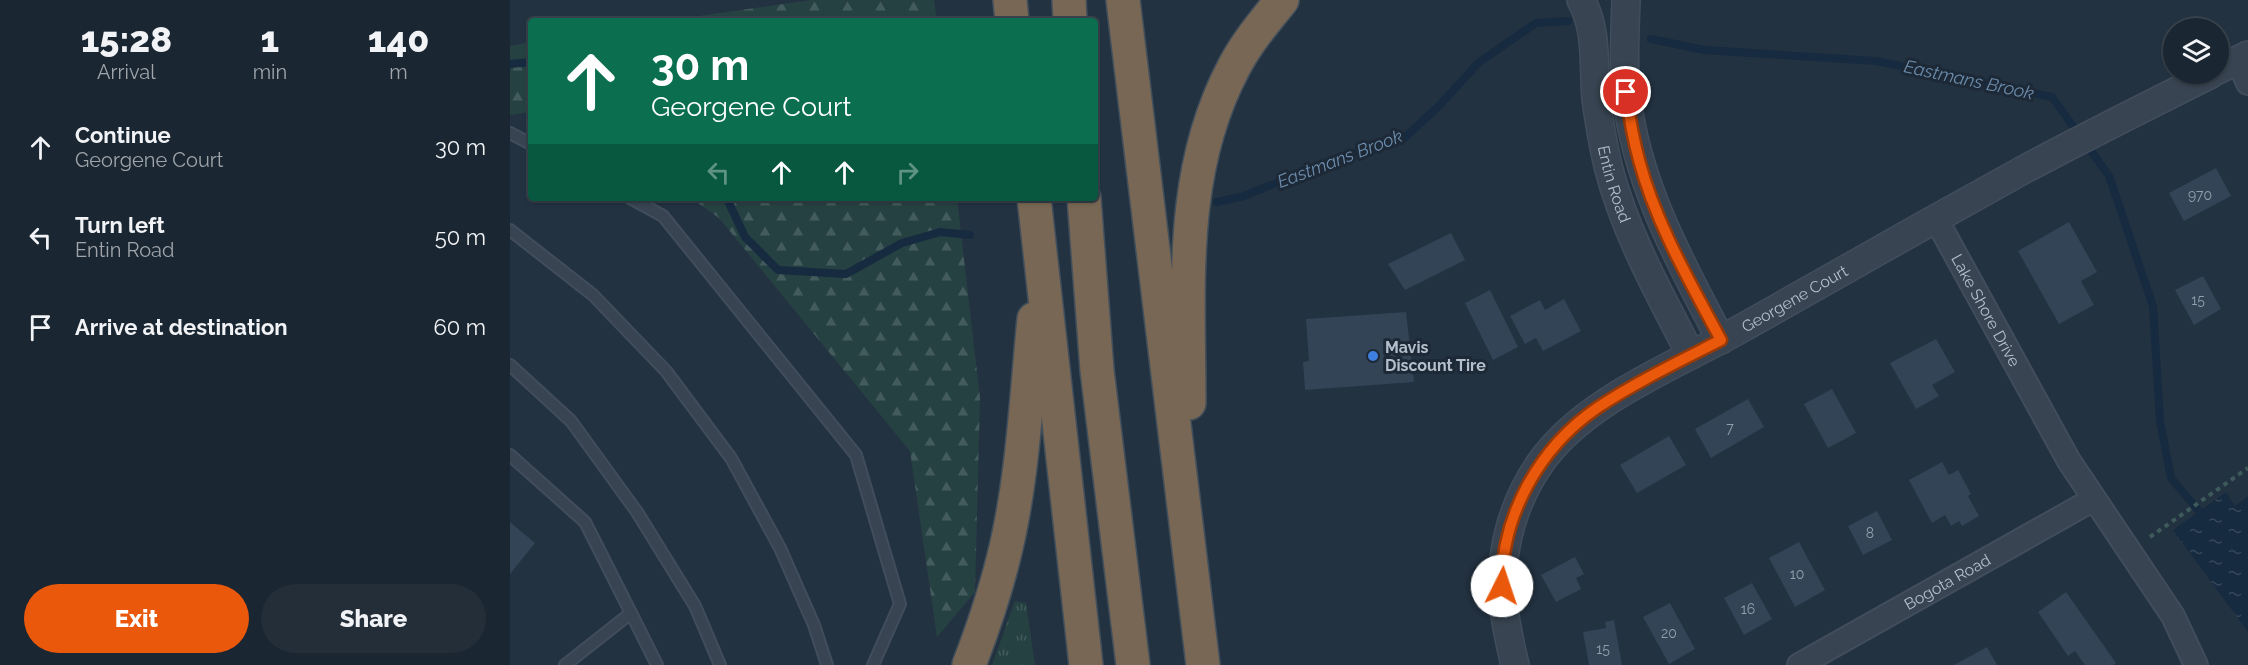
<!DOCTYPE html>
<html lang="en">
<head>
<meta charset="utf-8">
<style>
  :root { --surface:#1a2631; --page:#232e39; --text:#f1f3f6; --muted:#9fa5ab; --line:#38434d; --accent:#ea580c }
  body { margin:0; font-family:Raleway,sans-serif; background:var(--page); color:var(--text); height:100vh; display:flex; flex-direction:column; font-size:22px; white-space:nowrap }
  * { box-sizing:border-box; margin:0 }
  p { font-size:20px; color:var(--muted) }
  .icon { flex:none; width:33px; height:33px; fill:none; stroke:currentColor; stroke-width:2; stroke-linecap:round; stroke-linejoin:round }
  .map { position:relative; flex:1; overflow:hidden }
  .panel { display:flex; flex-direction:column; background:var(--surface); width:510px }
  .panel>* { flex:none }
  .hud { position:absolute; left:18px; top:18px; width:570px; height:183px; border-radius:6px; box-shadow:0 2px 4px #0004,0 0 0 2px var(--line); background:#0b6e4f; color:#fff; overflow:hidden }
  .fabs { position:absolute; left:1653px; top:18px; display:grid; gap:12px }
  .fabs a { display:grid; place-items:center; width:66px; height:66px; border-radius:50%; background:var(--surface); box-shadow:0 2px 4px #0004,0 0 0 2px var(--line); font-size:30px }
  .pin { position:absolute; display:grid; place-items:center; width:51px; height:51px; color:#fff; margin:-26px; border:3px solid #fff; border-radius:50%; box-shadow:0 2px 6px #0007 }
  .me { position:absolute; width:66px; margin:-33px; rotate:4deg; stroke-linejoin:round; filter:drop-shadow(0 0 4px #0008) }
  .turn { display:flex; align-items:center; gap:21px; height:126px; padding:0 24px; font-size:27px }
  .turn .icon { width:78px; height:78px; stroke-width:2.5 }
  .turn b { display:block; font-size:42px; line-height:51px }
  .lanes { display:flex; align-items:center; height:57px; padding:0 24px; background:#0003; justify-content:center; gap:30px; direction:ltr }
  .lanes .off { opacity:.35 }
  .eta { display:flex; justify-content:space-evenly; align-items:center; height:102px; text-align:center }
  .eta b { font-size:36px; font-weight:800; line-height:42px }
  .primary-button { display:flex; gap:12px; margin-top:auto; padding:12px 24px }
  .primary-button a { flex:1; height:69px; border-radius:36px; background:var(--accent); color:#fff; font-size:24px; font-weight:800; line-height:69px; text-align:center }
  .primary-button a+a { background:var(--page); color:var(--text) }
  ul { padding:0; list-style:none }
  li { display:flex; align-items:center; gap:18px; height:90px; padding:0 24px }
  li div { flex:1 }
  li b { display:block; font-size:22px }
  li em { font-style:normal }
  main { display:flex; flex:1; min-height:0 }
  .map>svg:first-child { display:block }
  .grass { fill:url(#grass-tufts) }
  .forest { fill:url(#forest-firs) }
  .water { fill:url(#water-ripples) }
  .lines { fill:none; stroke-linecap:round; stroke-linejoin:round }
  .stream { stroke:#162a40; stroke-width:8 }
  .building { fill:#324455 }
  .service-casing { stroke:#414d5a; stroke-width:14 }
  .minor-casing { stroke:#414d5a; stroke-width:26 }
  .tertiary-casing { stroke:#414d5a; stroke-width:30 }
  .motorway-casing { stroke:#434f5b; stroke-width:36 }
  .path { stroke:#3f5a5a; stroke-width:4; stroke-dasharray:4.5 4.5; stroke-linecap:butt }
  .service { stroke:#384451; stroke-width:10 }
  .minor { stroke:#384451; stroke-width:22 }
  .tertiary { stroke:#384451; stroke-width:27 }
  .motorway { stroke:#776754; stroke-width:33 }
  .route-casing { stroke:#983908; stroke-width:15 }
  .route { stroke:#ea580c; stroke-width:10 }
  .shop-dot { fill:#3f7fe0; stroke:#1d2936; stroke-width:2 }
  .labels { text-anchor:middle; stroke-width:6; stroke-linejoin:round; paint-order:stroke }
  .number-label { font-size:14px; fill:#929fac }
  .street-label { font-size:16px; fill:#b4bfcb; stroke:#1d2936 }
  .poi-label { font-size:16px; font-weight:bold; fill:#b4bfcb; stroke:#1d2936; text-anchor:start }
  .water-label { font-size:18px; font-style:italic; fill:#6b8cac; stroke:#1d2936 }
</style>
</head>
<body>
<main>
<section class="panel">
<div class="eta">
<div><b>15:28</b><p>Arrival</p></div>
<div><b>1</b><p>min</p></div>
<div><b>140</b><p>m</p></div>
</div>
<ul>
<li><svg class="icon" aria-label="ahead" viewBox="0 0 24 24"><path d="M12 20V5M6 11l6-6 6 6"/></svg><div><b>Continue</b><p>Georgene Court</p></div><em>30 m</em></li>
<li><svg class="icon" aria-label="left" viewBox="0 0 24 24"><path d="M17 20v-9H6M10 6l-5 5 5 5"/></svg><div><b>Turn left</b><p>Entin Road</p></div><em>50 m</em></li>
<li><svg class="icon" aria-label="arrive" viewBox="0 0 24 24"><path d="M6 21V4h12l-3 4 3 4H6"/></svg><div><b>Arrive at destination</b></div><em>60 m</em></li>
</ul>
<div class="primary-button"><a>Exit</a><a>Share</a></div>
</section>
<div class="map">
<svg width="1738" height="665" viewBox="0 0 1738 665">
  <defs>
    <pattern id="grass-tufts" width="24" height="20" patternUnits="userSpaceOnUse" patternTransform="scale(1.5)"><rect width="24" height="20" fill="#264142"/><path d="M3 7l-1-3M5 7V3M7 7l1-3M15 17l-1-3M17 17v-4M19 17l1-3" fill="none" stroke="#435b5c"/></pattern>
    <pattern id="forest-firs" width="22" height="20" patternUnits="userSpaceOnUse" patternTransform="scale(1.5)"><rect width="22" height="20" fill="#264142"/><path d="M5 1l3.5 6h-7zM16 11l3.5 6h-7z" fill="#435b5c"/></pattern>
    <pattern id="water-ripples" width="26" height="14" patternUnits="userSpaceOnUse" patternTransform="scale(1.5)"><rect width="26" height="14" fill="#162a40"/><path d="M2 4q2-2 4 0t4 0M15 11q2-2 4 0t4 0" fill="none" stroke="#36475a"/></pattern>
  </defs>
  <rect width="100%" height="100%" fill="#233241"/>
  <path class="grass" d="M505,601L516,603L525,665H482Z"/>
  <g class="forest">
    <path d="M302,0H424L427,21H153Z"/>
    <path d="M21,42V112L0,115V46Z"/>
    <path d="M181,198H447L470,398L465,592L427,637L400,451L209,218Z"/>
  </g>
  <path class="water" d="M1716,492L1725,506L1738,496V632L1663,530Z"/>
  <g class="lines">
    <g class="stream">
      <path d="M1141,39L1194,50L1366,61L1542,97L1599,176L1643,306L1650,421L1661,478L1690,512"/>
      <path d="M0,64L21,62"/>
      <path d="M224,198L219,203L235,237L268,270L336,274L392,243L430,232L460,235"/>
      <path d="M707,202L734,196L828,158L894,138L929,106L968,63L1026,23L1058,21"/>
    </g>
  </g>
  <g class="building">
    <path d="M1706,168L1721,196L1674,221L1659,193Z"/>
    <path d="M1559,222L1587,272L1571,281L1584,305L1549,324L1508,251Z"/>
    <path d="M941,233L955,260L895,290L878,264Z"/>
    <path d="M1693,276L1711,309L1684,325L1665,290Z"/>
    <path d="M980,290L1008,347L983,360L955,303Z"/>
    <path d="M1054,299L1071,331L1033,351L1026,338L1015,344L1000,316L1030,300L1035,310Z"/>
    <path d="M896,312L904,382L795,390L793,362L799,361L796,319Z"/>
    <path d="M1426,339L1445,372L1422,385L1429,396L1406,409L1380,363Z"/>
    <path d="M1322,389L1346,433L1318,448L1294,404Z"/>
    <path d="M1238,399L1254,427L1201,458L1185,429Z"/>
    <path d="M1159,436L1176,465L1127,493L1110,465Z"/>
    <path d="M1432,462L1439,475L1448,470L1461,494L1458,496L1469,516L1452,526L1449,521L1441,526L1435,515L1422,523L1399,480Z"/>
    <path d="M1367,511L1382,540L1353,555L1338,526Z"/>
    <path d="M0,522L25,543L0,574Z"/>
    <path d="M1289,542L1315,590L1285,607L1259,558Z"/>
    <path d="M1065,557L1074,574L1066,578L1071,589L1046,602L1031,575Z"/>
    <path d="M1242,583L1262,619L1234,635L1214,598Z"/>
    <path d="M1556,592L1606,663L1603,665H1575L1565,651L1558,656L1528,612Z"/>
    <path d="M1160,603L1185,649L1159,664L1133,617Z"/>
    <path d="M1104,620L1112,665H1079L1073,632L1096,628L1095,622Z"/>
    <path d="M1477,647L1487,665H1444Z"/>
  </g>
  <g class="lines">
    <g class="service-casing">
      <g id="service">
        <path d="M0,133L21,144"/>
        <path d="M120,198L153,216L346,455L390,604L363,665"/>
        <path d="M0,230L83,295L156,371L221,458L270,548L304,625L317,665"/>
        <path d="M0,365L61,421L127,512L185,606L210,665"/>
        <path d="M0,455L75,522L121,613L55,665"/>
        <path d="M121,613L147,665"/>
      </g>
    </g>
    <g class="minor-casing">
      <g id="minor">
        <path d="M1728,60L1738,83"/>
        <path id="s1" d="M1426,219L1559,461L1663,616L1686,665"/>
        <path id="s2" d="M1289,665L1584,499"/>
      </g>
    </g>
    <g class="tertiary-casing">
      <g id="tertiary">
        <path id="s3" d="M1071,0C1088,30 1083,65 1086,99C1089,121 1093,144 1098,166C1115,233 1150,295 1181,355"/>
        <path d="M1116,0C1115,31 1113,62 1116,92C1126,183 1169,260 1211,340"/>
        <path d="M1708,70L1738,55"/>
        <path id="s4" d="M1005,665C1000,643 994,619 993,596C990,550 1003,503 1029,465C1073,400 1167,365 1234,327C1327,274 1421,221 1515,169C1577,136 1639,105 1701,74"/>
      </g>
    </g>
    <g class="motorway-casing">
      <g id="motorway">
        <path d="M500,0L502,21"/>
        <path d="M559,0L560,21"/>
        <path d="M613,0L693,665"/>
        <path d="M524,198L576,665"/>
        <path d="M574,198L587,370L623,665"/>
        <path d="M679,403C679,288 668,172 724,67C737,42 755,21 772,0"/>
        <path d="M459,665C472,631 484,596 493,560C513,482 516,399 524,319"/>
      </g>
    </g>
    <path class="path" d="M1640,537L1738,468"/>
    <use href="#service" class="service"/>
    <use href="#minor" class="minor"/>
    <use href="#tertiary" class="tertiary"/>
    <use href="#motorway" class="motorway"/>
  </g>
  <g class="lines">
    <g class="route-casing">
      <path id="route" d="M992,586C991,516 1029,448 1087,408C1126,382 1170,361 1211,340C1180,282 1146,224 1129,160C1123,138 1119,115 1116,92"/>
    </g>
    <use href="#route" class="route"/>
  </g>
  <circle class="shop-dot" cx="863" cy="356" r="6"/>
  <g class="labels">
    <g class="number-label">
      <text x="1690" y="200">970</text>
      <text x="1688" y="305">15</text>
      <text x="1220" y="433">7</text>
      <text x="1360" y="538">8</text>
      <text x="1287" y="579">10</text>
      <text x="1238" y="614">16</text>
      <text x="1159" y="638">20</text>
      <text x="1093" y="654">15</text>
    </g>
    <g class="street-label">
      <text dy="6" stroke="none"><textPath href="#s3" startOffset="188">Entin Road</textPath></text>
      <text dy="6" stroke="none"><textPath href="#s4" startOffset="516">Georgene Court</textPath></text>
      <text dy="6" stroke="none"><textPath href="#s1" startOffset="104">Lake Shore Drive</textPath></text>
      <text dy="6" stroke="none"><textPath href="#s2" startOffset="170">Bogota Road</textPath></text>
    </g>
    <g class="poi-label">
      <text x="875" y="353">Mavis<tspan x="875" dy="18">Discount Tire</tspan></text>
    </g>
    <g class="water-label">
      <text transform="translate(1459 80) rotate(12)" y="6">Eastmans Brook</text>
      <text transform="translate(830 159) rotate(-21)" y="6">Eastmans Brook</text>
    </g>
  </g>
</svg>
<div class="fabs">
<a><svg class="icon" aria-label="layers" viewBox="0 0 24 24"><path d="M12 4l9 5-9 5-9-5zM3 14l9 5 9-5"/></svg></a>
</div>
<div class="pin" style="left:1116px;top:92px;background:#d93025"><svg class="icon" aria-label="arrive" viewBox="0 0 24 24"><path d="M6 21V4h12l-3 4 3 4H6"/></svg></div>
<svg class="me" style="left:992px;top:586px" viewBox="-20 -20 40 40"><circle r="19" fill="#fff"/><path d="M0-13L10 11 0 6-10 11z" fill="#ea580c"/></svg>
<div class="hud">
<div class="turn"><svg class="icon" aria-label="ahead" viewBox="0 0 24 24"><path d="M12 20V5M6 11l6-6 6 6"/></svg><div><b>30 m</b>Georgene Court</div></div>
<div class="lanes"><svg class="icon off" aria-label="left" viewBox="0 0 24 24"><path d="M17 20v-9H6M10 6l-5 5 5 5"/></svg><svg class="icon" aria-label="ahead" viewBox="0 0 24 24"><path d="M12 20V5M6 11l6-6 6 6"/></svg><svg class="icon" aria-label="ahead" viewBox="0 0 24 24"><path d="M12 20V5M6 11l6-6 6 6"/></svg><svg class="icon off" aria-label="right" viewBox="0 0 24 24"><path d="M7 20v-9h11M14 6l5 5-5 5"/></svg></div>
</div>
</div>
</main>
</body>
</html>
